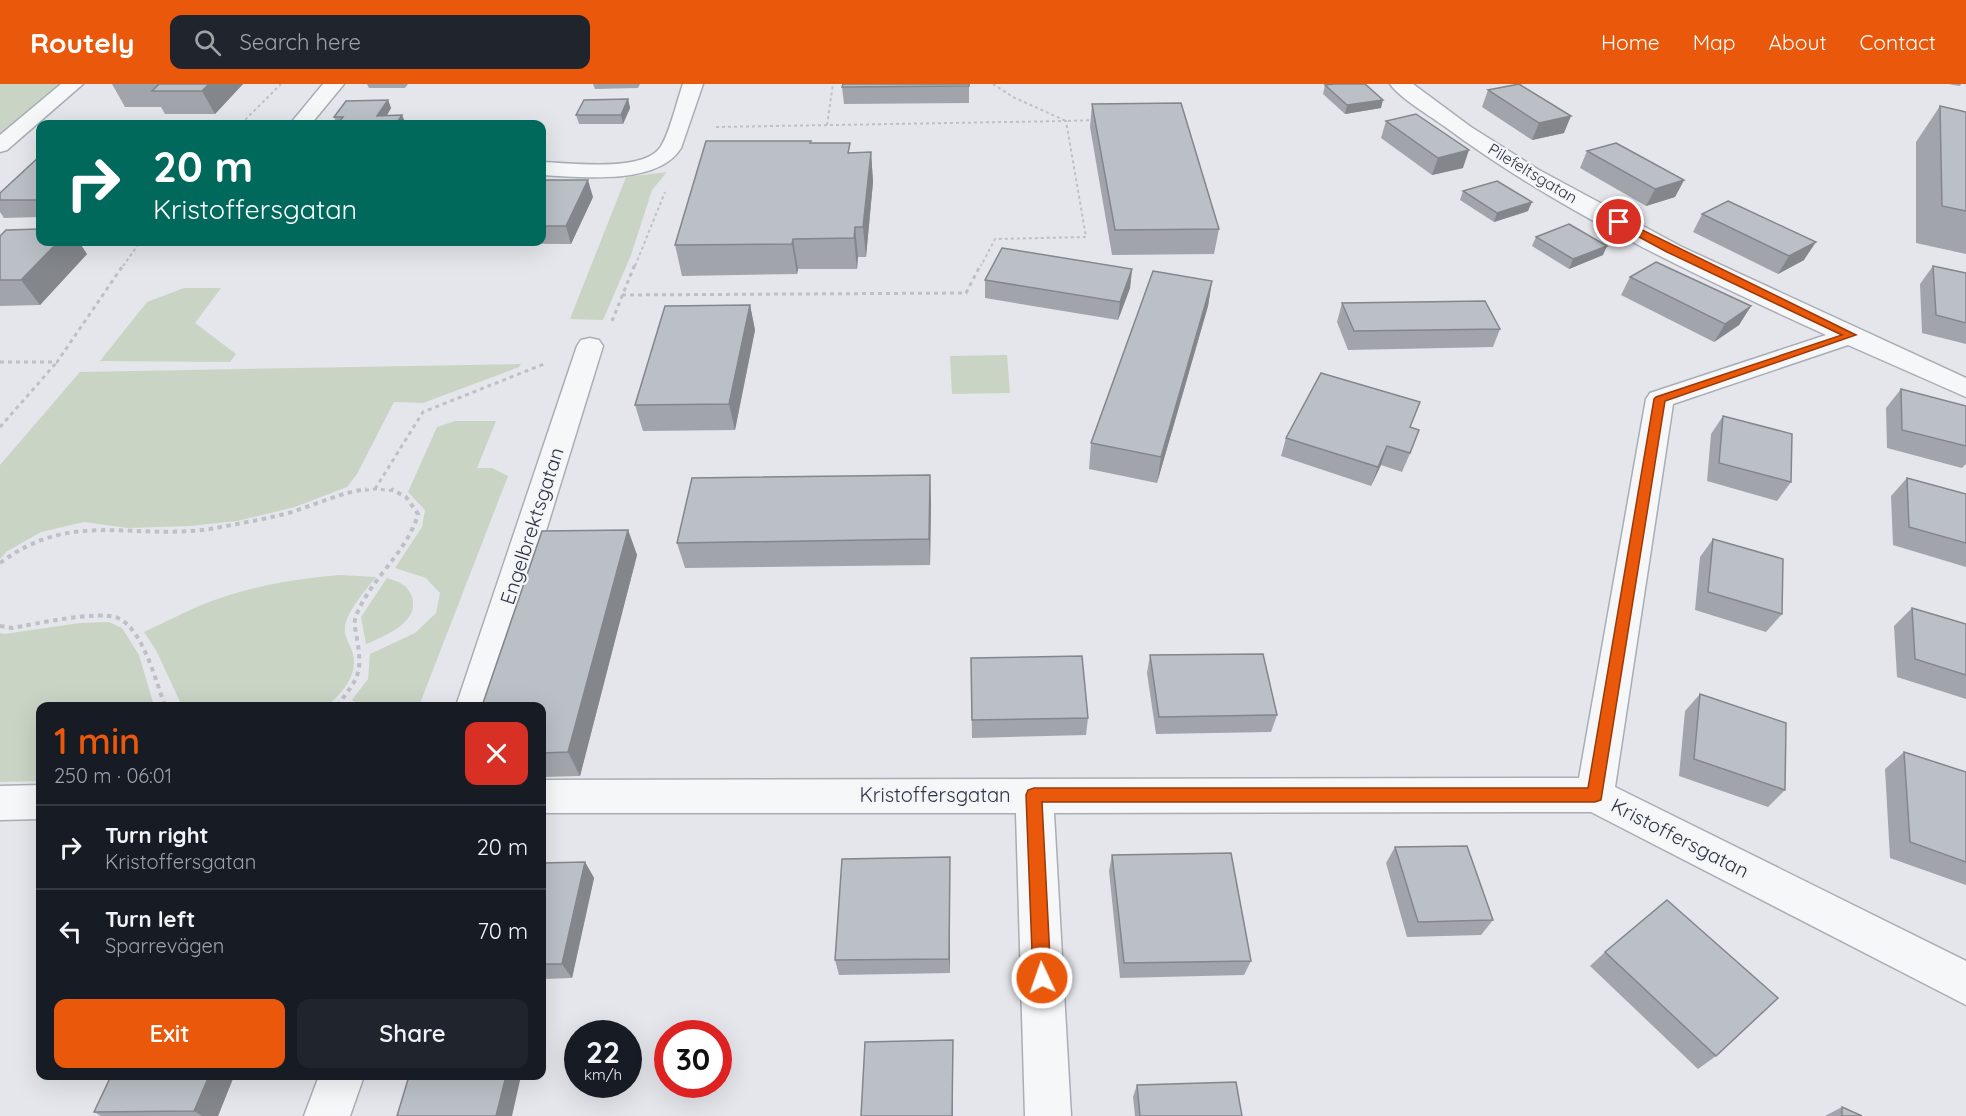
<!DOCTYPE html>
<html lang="en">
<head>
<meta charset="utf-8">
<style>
  :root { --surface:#171b24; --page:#20242c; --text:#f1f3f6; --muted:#9ea1a6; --line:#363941; --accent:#ea580c }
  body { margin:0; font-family:Quicksand,sans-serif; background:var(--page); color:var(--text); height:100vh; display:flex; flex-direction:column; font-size:22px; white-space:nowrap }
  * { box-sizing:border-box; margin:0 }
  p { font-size:20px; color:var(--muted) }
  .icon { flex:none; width:33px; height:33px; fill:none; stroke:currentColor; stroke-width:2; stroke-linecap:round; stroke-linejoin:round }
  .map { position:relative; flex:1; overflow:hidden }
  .panel { position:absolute; left:36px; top:618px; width:510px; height:378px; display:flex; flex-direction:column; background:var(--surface); border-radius:12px; box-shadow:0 6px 24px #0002 }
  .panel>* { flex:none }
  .top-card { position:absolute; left:36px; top:36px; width:510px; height:126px; border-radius:12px; box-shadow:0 6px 24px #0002; background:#00695c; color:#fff; overflow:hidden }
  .speed { position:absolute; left:564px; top:936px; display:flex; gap:12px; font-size:30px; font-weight:700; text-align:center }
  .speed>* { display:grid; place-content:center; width:78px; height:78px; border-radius:50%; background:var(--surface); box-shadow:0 6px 24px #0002; line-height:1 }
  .speed small { font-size:15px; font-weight:400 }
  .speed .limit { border:9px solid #d22; background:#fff; color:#111 }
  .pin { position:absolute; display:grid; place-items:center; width:51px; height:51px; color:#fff; margin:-26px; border:3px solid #fff; border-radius:50%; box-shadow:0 2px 6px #0007 }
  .me { position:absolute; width:66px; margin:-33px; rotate:357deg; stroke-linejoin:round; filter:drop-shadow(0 0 4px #0008) }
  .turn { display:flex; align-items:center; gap:21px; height:126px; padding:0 18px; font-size:27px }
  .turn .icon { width:78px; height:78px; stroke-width:2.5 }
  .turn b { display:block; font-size:42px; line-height:51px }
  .round { display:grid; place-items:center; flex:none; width:63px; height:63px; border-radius:12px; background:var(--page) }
  .headline { display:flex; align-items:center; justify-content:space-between; height:102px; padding:0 18px }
  h1 { font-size:36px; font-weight:600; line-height:45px; color:var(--accent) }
  .action { display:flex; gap:12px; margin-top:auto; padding:12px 18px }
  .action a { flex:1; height:69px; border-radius:12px; background:var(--accent); color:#fff; font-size:24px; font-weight:600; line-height:69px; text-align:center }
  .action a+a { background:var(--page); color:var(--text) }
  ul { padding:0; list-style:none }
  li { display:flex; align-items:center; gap:18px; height:84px; padding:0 18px; border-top:2px solid var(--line) }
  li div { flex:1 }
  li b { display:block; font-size:22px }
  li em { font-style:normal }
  header { display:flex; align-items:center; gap:36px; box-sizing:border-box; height:84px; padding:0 30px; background:var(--accent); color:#fff }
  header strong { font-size:28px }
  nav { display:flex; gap:33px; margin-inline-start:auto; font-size:21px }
  .search { width:420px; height:54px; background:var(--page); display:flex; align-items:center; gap:15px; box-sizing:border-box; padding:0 21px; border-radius:12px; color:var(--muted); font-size:22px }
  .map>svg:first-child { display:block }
  .green { fill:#c9d4c5 }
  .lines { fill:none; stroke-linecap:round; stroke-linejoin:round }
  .minor-casing { stroke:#a9adb5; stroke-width:3 }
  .path-far2 { stroke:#bdc0c6; stroke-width:2; stroke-dasharray:3 3; stroke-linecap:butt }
  .path-far1 { stroke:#bdc0c6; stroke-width:3; stroke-dasharray:4 4; stroke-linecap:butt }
  .path { stroke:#bdc0c6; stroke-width:4; stroke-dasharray:4.5 4.5; stroke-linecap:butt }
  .minor { fill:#f6f7f9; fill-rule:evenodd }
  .wall { fill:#a1a5ab }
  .shaded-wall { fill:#83868b }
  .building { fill:#bbc0c7; stroke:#83868b; stroke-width:1.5 }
  .route { fill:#ea580c; stroke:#983908; stroke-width:1.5 }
  .labels { text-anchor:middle; stroke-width:4.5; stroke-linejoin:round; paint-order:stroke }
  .far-street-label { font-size:16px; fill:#2c3442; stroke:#f3f5f8 }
  .street-label { font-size:20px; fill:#2c3442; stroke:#f3f5f8 }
</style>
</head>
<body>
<header>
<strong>Routely</strong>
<div class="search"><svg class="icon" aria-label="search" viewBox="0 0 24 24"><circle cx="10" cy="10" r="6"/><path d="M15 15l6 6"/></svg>Search here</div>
<nav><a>Home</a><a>Map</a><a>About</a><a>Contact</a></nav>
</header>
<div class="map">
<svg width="1966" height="1032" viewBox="0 0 1966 1032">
  <rect width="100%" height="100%" fill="#e4e6eb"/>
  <g class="green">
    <path d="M0,0H60L0,50Z"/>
    <path d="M667,88L652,106L631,171L603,236L570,235L626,93Z"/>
    <path d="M184,204H221L195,239L236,270L230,278L100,277L147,218Z"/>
    <path d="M1007,271L1010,309L952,310L950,272Z"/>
    <path d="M521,280L519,283L423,319L394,318L357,390L347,403L295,423L237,437L190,442L128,444L84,438L41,448L6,468L0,475V381L80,288Z"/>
    <path d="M455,337H496L477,384H492L508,392L419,622H360L352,616L368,595L370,570L415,549L436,529L440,509L426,494L395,484L422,443L425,426L408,408L437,343Z"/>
    <path d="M340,491L376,493C367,504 345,530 345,544C344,554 351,561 353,570C358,592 342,608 328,622H182L156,566L144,548C163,539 181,530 199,522C244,503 293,495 340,491Z"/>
    <path d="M387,494C399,498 407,500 412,513C420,538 385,552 366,560L361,533Z"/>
    <path d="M109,538L122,544L139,571L154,622H40V697L0,698V549L4,550L80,539Z"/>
  </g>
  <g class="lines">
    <g class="minor-casing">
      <g id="minor">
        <path d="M61,0H83L7,66L0,68V51Z"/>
        <path d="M323,0H344L311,40H290Z"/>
        <path d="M683,0H703L681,64C658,102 580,93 542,91V78C569,79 640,88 659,65C669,53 677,16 683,0Z"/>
        <path d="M1390,0H1413L1471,43L1539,86L1682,163L1966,294V313L1848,261L1673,320L1615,703L1966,877V921L1591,728L1054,729L1071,1032H1025L1016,729H542V696L1579,694L1646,315L1650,309L1826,251C1695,191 1560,128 1444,42C1429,31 1401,15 1390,0Z"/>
        <path d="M590,254L599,256L603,262L492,622H456L577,262L581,256Z"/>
        <path d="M40,701V735L0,736V702Z"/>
        <path d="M319,992H364L350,1032H304Z"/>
      </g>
    </g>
    <g class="path-far2">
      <path d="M993,0L1013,13L1066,37L1095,36"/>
      <path d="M241,40L281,0"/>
      <path d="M827,41L833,0"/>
      <path d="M716,43L1066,37L1086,153L995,155L981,182"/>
      <path d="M123,182L140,158"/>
      <path d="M635,182L665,108"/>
    </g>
    <g class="path-far1">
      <path d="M622,211L966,209L981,180"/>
      <path d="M612,237L635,180"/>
      <path d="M0,278H57L124,180"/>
      <path d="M0,343L57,278"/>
      <path d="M375,405L423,328L544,280"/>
      <path d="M357,407L376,405L396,407"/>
    </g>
    <g class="path">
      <path d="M0,479C73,424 134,458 216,444C241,439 267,435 292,428C317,420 340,409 366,405"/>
      <path d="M0,542L12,544C35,540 98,526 118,534C143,545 156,598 165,622"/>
      <path d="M337,622C358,594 363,590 357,555C356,548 353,539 356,532C370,495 407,469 418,430L406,413L391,405"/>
    </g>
    <use href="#minor" class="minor"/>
  </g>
  <g class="wall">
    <path d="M112,0H243L215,30H165L161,23H125Z"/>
    <path d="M367,0H408L405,4H369Z"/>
    <path d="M593,0H640L638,4L595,5Z"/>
    <path d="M969,0V19L844,20L842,3Z"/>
    <path d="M1948,0H1961L1960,2Z"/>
    <path d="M1325,1L1381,24L1345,30L1323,10Z"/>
    <path d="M1488,6L1564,49L1532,56L1482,23Z"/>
    <path d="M628,15L630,24L623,40H579L576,31Z"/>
    <path d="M388,16L391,24L387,32L406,40H337L334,33Z"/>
    <path d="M1092,20L1219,145L1214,170L1112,171L1090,43Z"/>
    <path d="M1940,22L1966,28V170L1916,159V58Z"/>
    <path d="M1386,37L1463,84L1432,91L1381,54Z"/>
    <path d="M811,59L851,69L871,68L873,98L866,173H858L857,185H798L797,190L682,192L675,161Z"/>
    <path d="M1587,67L1684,96L1675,113L1646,122L1580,84Z"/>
    <path d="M40,72V133L4,134L0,128V109Z"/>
    <path d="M542,96L593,113L571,160L256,159L255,158H542Z"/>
    <path d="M1463,107L1528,127L1494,138L1460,116Z"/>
    <path d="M1702,130L1804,176L1778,190L1693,148Z"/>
    <path d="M0,152L87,170L40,221L0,222Z"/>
    <path d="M1536,153L1603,171L1569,185L1532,162Z"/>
    <path d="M1933,182L1966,189V260L1922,249L1920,200Z"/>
    <path d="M1132,185L1130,204L1118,236L985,214V196Z"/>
    <path d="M1630,193L1751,222L1739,241L1714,258L1621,211Z"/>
    <path d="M1212,197L1208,222L1157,399L1089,385L1091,359Z"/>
    <path d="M1342,219L1500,245L1493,263L1348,266L1337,238Z"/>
    <path d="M750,221L755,246L735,346L643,347L635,321Z"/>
    <path d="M1901,305L1966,322V380L1962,384L1887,364L1886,324Z"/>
    <path d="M1723,332L1791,398L1777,417L1707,397L1711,350Z"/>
    <path d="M1410,343L1412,365L1402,388L1381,381L1371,402L1281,372L1286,354Z"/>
    <path d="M1907,394L1966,410V483L1893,461L1891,412Z"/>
    <path d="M931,417L930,481L685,484L677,459Z"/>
    <path d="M628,446L637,471L580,692L542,693V622Z"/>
    <path d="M1713,455L1782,530L1766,548L1695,526L1700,473Z"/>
    <path d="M1912,524L1966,540V615L1897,593L1894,542Z"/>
    <path d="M1150,571L1277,631L1271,648L1156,650L1147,589Z"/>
    <path d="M971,574L1088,634L1086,651L972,654Z"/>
    <path d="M1700,610L1785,706L1768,723L1679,692L1685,627Z"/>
    <path d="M1904,668L1966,688V801L1890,774L1885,685Z"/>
    <path d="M1395,763L1493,836L1481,851L1407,853L1386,779Z"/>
    <path d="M1112,771L1251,877L1244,891L1120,894L1109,787Z"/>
    <path d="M585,778L594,794L572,894L542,895V779Z"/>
    <path d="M950,789V889L839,891L835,876Z"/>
    <path d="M1605,868L1716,972L1698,985L1590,882Z"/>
    <path d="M111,992H234L218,1032H101L94,1028Z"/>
    <path d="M1137,1001L1242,1032H1135L1133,1013Z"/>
    <path d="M1842,1023L1862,1032H1825Z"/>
  </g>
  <g class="shaded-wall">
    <path d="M209,0H243L215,30L202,7Z"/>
    <path d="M628,15L630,24L623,40L621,31Z"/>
    <path d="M388,16L391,24L381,40L377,32Z"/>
    <path d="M1383,16L1381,24L1345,30L1347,21Z"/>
    <path d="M402,31L406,40H396Z"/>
    <path d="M1571,32L1564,49L1532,56L1539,39Z"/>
    <path d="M1469,66L1463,84L1432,91L1438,74Z"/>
    <path d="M871,68L873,98L866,173L863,143Z"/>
    <path d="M588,96L593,113L571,160L566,142Z"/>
    <path d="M1684,96L1675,113L1646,122L1655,105Z"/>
    <path d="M1532,118L1528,127L1494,138L1497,129Z"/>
    <path d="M855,143L858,173L857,185L854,154Z"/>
    <path d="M793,155L798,185L797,190L792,160Z"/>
    <path d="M58,158H79L87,170L40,221L21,196Z"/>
    <path d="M1816,158L1804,176L1778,190L1789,172Z"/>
    <path d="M1607,162L1603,171L1569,185L1573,175Z"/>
    <path d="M1132,185L1130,204L1118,236L1120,218Z"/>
    <path d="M1212,197L1208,222L1157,399L1161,373Z"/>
    <path d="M750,221L755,246L735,346L729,320Z"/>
    <path d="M1751,222L1739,241L1714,258L1725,240Z"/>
    <path d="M1387,362L1381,381L1371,402L1378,383Z"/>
    <path d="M930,391L931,417L930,481L929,455Z"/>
    <path d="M628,446L637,471L580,692L568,668Z"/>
    <path d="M950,773V889L949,875Z"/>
    <path d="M585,778L594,794L572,894L562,880Z"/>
    <path d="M953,956V1032H952Z"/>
    <path d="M209,992H234L218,1032H202L194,1027Z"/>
    <path d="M506,992H521L512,1032H496Z"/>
  </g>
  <g class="building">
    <path d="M159,0H209L202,7H152Z"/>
    <path d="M843,0H969V2L842,3Z"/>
    <path d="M1334,0H1365L1383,16L1347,21L1325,1Z"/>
    <path d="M1519,0L1571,32L1539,39L1488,6Z"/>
    <path d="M628,15L621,31H576L584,16Z"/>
    <path d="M388,16L377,32L402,31L396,40H337L343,33H334L346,17Z"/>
    <path d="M1181,19L1219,145L1115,146L1092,20Z"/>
    <path d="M1940,22L1966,28V127L1942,122Z"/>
    <path d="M1416,30L1469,66L1438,74L1386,37Z"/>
    <path d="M706,57H811L810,59H850L848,69L871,68L863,143H855L854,154L793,155L792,160L675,161Z"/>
    <path d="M1616,59L1684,96L1655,105L1587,67Z"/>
    <path d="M40,72V116H0V109Z"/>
    <path d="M542,96H588L566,142H542Z"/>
    <path d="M1497,97L1532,118L1497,129L1463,107Z"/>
    <path d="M1728,117L1816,158L1789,172L1702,130Z"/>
    <path d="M1569,140L1607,162L1573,175L1536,153Z"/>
    <path d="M40,145V158H58L21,196H0V152L6,146Z"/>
    <path d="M1002,164L1132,185L1120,218L985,196Z"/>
    <path d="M1656,178L1751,222L1725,240L1630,193Z"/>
    <path d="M1933,182L1966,189V239L1936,231Z"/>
    <path d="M1153,187L1212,197L1161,373L1091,359Z"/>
    <path d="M1485,217L1500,245L1354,247L1342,219Z"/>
    <path d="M750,221L729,320L635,321L665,222Z"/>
    <path d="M1321,289L1420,318L1410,343L1419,346L1410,369L1387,362L1378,383L1286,354Z"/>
    <path d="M1901,305L1966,322V362L1902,346Z"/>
    <path d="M1723,332L1792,350L1791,398L1719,379Z"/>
    <path d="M930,391L929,455L677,459L692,394Z"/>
    <path d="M1907,394L1966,410V459L1909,443Z"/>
    <path d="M628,446L568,668L542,669V622H482L542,447Z"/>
    <path d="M1713,455L1783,475L1782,530L1708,508Z"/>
    <path d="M1912,524L1966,540V591L1915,575Z"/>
    <path d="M1263,570L1277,631L1159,633L1150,571Z"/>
    <path d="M1082,572L1088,634L972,636L971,574Z"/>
    <path d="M1700,610L1786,639L1785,706L1694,675Z"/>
    <path d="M1904,668L1966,688V778L1910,758Z"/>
    <path d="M1467,762L1493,836L1418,838L1395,763Z"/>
    <path d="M1231,769L1251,877L1124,879L1112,771Z"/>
    <path d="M950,773L949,875L835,876L842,775Z"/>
    <path d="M585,778L562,880H542V779Z"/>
    <path d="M1667,816L1778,914L1716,972L1605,868Z"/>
    <path d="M953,956L952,1032H861L865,958Z"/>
    <path d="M111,992H209L194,1027L94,1028Z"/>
    <path d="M409,992H506L496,1032H397Z"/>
    <path d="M1236,998L1242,1032H1140L1137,1001Z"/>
    <path d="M1842,1023L1862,1032H1842Z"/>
  </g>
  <path class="route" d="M1615,136H1622L1856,251L1665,317L1601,716L1595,718H1042L1051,894L1048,900L1042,903L1036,900L1033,894L1026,711L1028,706L1034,704H1588L1654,315L1656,313L1842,251L1667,168L1615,140Z"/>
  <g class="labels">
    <g class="far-street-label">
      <text transform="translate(1533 89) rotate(31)" y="6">Pilefeltsgatan</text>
    </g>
    <g class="street-label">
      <text transform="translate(532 442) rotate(-72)" y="7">Engelbrektsgatan</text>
      <text x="935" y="718">Kristoffersgatan</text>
      <text transform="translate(1680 754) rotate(27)" y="7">Kristoffersgatan</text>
    </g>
  </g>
</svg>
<div class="speed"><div>22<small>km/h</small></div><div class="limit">30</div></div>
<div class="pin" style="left:1619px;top:138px;background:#d93025"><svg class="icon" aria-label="arrive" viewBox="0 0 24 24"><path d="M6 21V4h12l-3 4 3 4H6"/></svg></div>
<svg class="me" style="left:1042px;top:894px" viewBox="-20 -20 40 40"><circle r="17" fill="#ea580c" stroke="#fff" stroke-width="3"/><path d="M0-11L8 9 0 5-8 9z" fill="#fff"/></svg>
<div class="top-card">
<div class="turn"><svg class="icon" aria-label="right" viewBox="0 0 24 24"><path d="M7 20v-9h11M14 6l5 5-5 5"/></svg><div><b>20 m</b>Kristoffersgatan</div></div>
</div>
<section class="panel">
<div class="headline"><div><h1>1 min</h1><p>250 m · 06:01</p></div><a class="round" style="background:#d93025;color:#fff"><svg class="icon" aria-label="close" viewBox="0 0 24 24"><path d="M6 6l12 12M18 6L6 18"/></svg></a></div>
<ul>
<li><svg class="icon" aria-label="right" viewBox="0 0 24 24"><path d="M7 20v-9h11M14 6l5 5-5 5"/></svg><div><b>Turn right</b><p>Kristoffersgatan</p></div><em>20 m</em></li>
<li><svg class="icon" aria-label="left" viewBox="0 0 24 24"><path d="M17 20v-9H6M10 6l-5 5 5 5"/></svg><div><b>Turn left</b><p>Sparrevägen</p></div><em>70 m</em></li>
</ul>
<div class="action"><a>Exit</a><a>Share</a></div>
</section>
</div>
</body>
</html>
